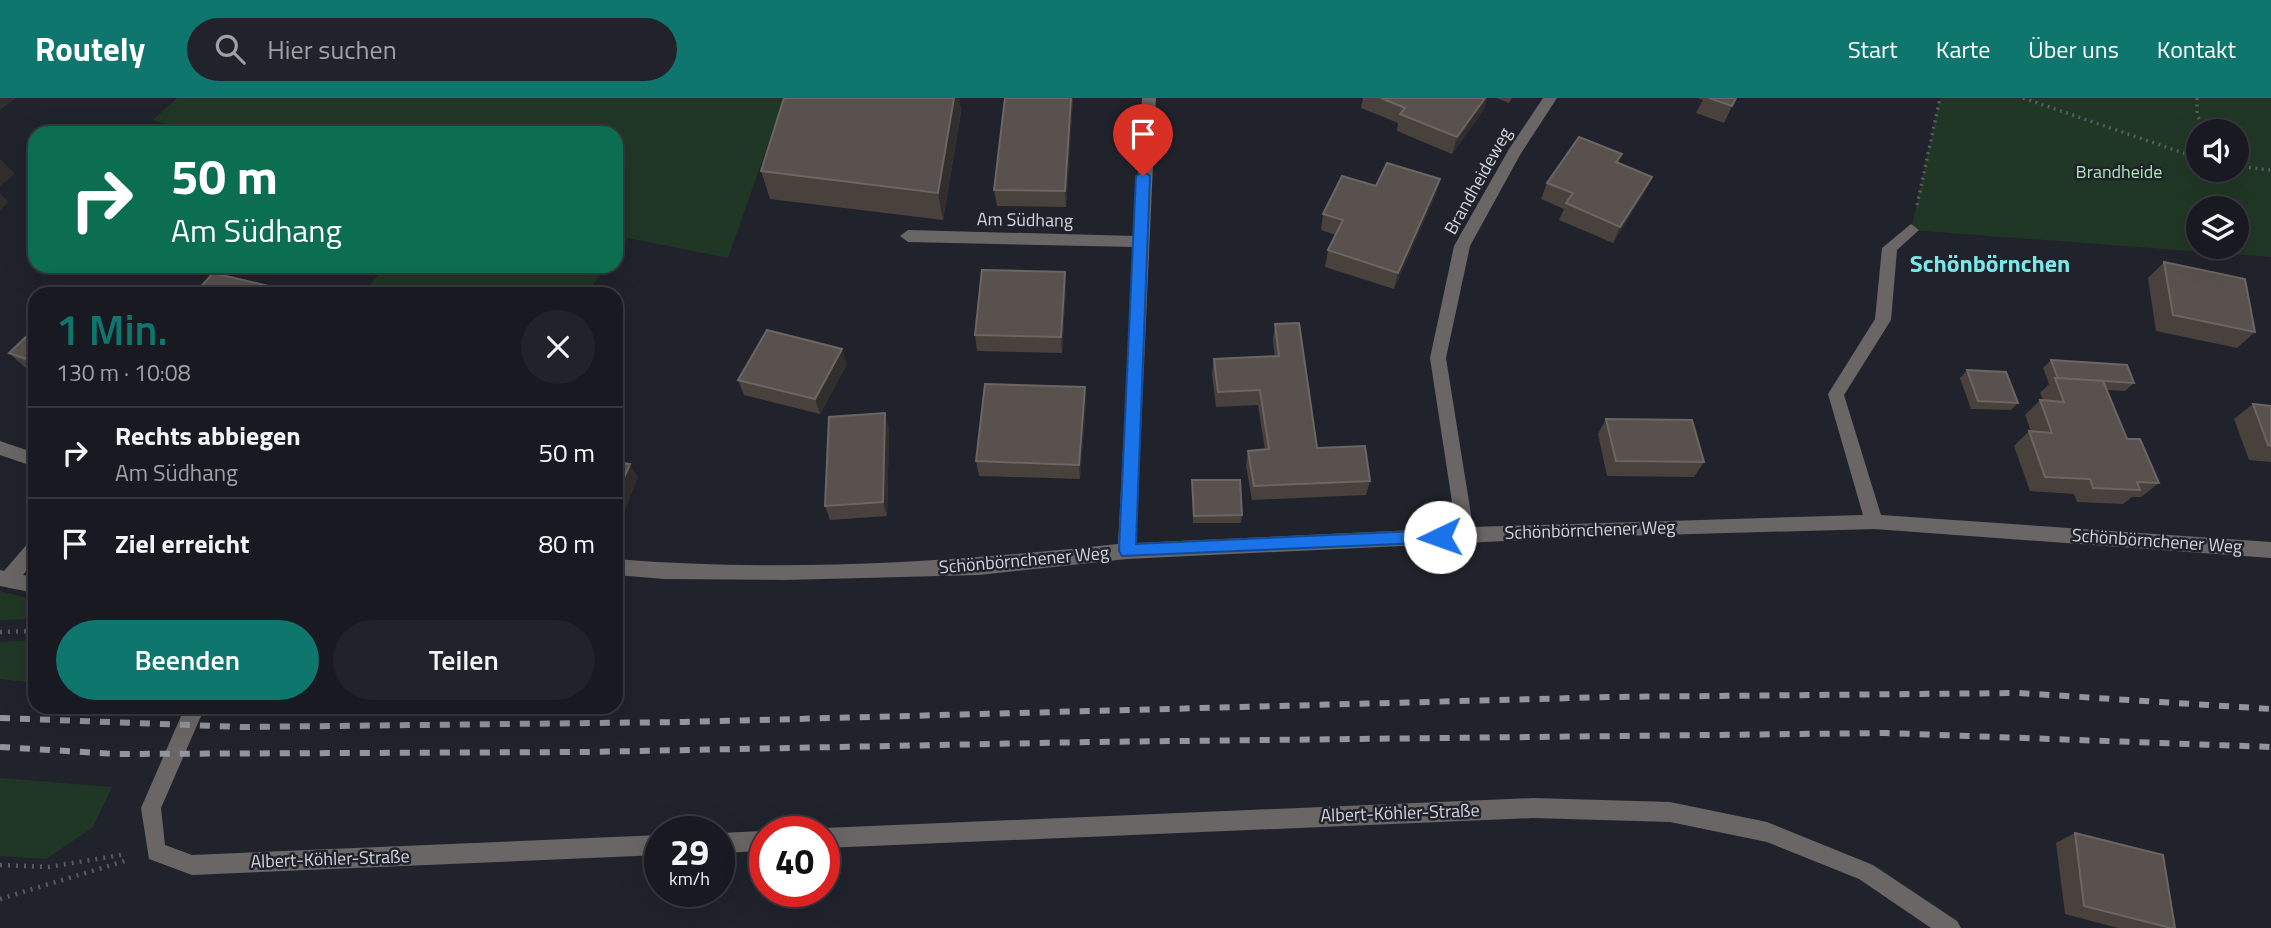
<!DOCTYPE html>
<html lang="de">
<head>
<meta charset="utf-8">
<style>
  :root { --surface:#191a21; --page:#22232a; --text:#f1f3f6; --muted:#9fa1a5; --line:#37383f; --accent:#0f766e }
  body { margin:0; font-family:"Titillium Web",sans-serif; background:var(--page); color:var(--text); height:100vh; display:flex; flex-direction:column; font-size:26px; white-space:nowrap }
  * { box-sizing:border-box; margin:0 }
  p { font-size:23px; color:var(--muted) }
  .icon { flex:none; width:38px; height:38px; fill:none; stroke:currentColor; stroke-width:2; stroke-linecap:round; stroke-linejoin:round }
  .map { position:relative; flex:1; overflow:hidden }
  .side { position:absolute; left:28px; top:189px; width:595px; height:427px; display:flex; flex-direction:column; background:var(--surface); border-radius:21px; box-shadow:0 7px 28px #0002,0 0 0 2px var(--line) }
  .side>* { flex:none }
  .hud { position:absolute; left:28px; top:28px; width:595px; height:147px; border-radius:21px; box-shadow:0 7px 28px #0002,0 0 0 2px var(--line); background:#0b6e4f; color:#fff; overflow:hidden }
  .tools { position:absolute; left:2186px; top:21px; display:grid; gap:14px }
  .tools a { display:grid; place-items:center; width:63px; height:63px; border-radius:50%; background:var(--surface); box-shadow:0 7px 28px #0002,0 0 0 2px var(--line); font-size:35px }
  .speed { position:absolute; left:644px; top:718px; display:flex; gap:14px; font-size:35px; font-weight:700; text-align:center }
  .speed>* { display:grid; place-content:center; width:91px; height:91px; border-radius:50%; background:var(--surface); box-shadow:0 7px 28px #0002,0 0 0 2px var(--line); line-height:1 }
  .speed small { font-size:18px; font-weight:400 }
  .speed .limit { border:10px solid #d22; background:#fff; color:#111 }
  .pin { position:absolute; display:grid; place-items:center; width:60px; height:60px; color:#fff; margin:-72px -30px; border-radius:50% 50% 50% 0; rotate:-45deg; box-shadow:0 0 7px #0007 }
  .pin .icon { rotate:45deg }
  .me { position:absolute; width:77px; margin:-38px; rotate:267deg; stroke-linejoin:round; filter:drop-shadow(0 0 5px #0008) }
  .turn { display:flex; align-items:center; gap:24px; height:147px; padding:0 28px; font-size:32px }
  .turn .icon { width:91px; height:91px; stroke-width:2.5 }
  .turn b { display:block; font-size:49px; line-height:60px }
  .round { display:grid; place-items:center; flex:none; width:74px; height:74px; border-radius:37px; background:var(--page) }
  .summary { display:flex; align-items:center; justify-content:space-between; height:119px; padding:0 28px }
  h1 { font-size:42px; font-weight:600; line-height:52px; color:var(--accent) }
  .action { display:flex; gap:14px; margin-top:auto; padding:14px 28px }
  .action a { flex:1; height:80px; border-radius:42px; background:var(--accent); color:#fff; font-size:28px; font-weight:600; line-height:80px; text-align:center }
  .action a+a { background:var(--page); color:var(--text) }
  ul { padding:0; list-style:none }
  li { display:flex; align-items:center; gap:21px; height:91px; padding:0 28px; border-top:2px solid var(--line) }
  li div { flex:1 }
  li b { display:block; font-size:26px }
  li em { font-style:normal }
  header { display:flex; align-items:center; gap:42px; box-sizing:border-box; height:98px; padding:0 35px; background:var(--accent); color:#fff }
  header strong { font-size:33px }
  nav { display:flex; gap:38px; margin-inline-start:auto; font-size:24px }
  .search { width:490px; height:63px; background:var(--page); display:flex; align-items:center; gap:18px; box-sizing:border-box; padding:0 24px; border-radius:38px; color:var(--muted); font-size:26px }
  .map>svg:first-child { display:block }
  .green { fill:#213725; fill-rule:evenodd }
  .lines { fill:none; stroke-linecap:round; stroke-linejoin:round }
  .path-far1 { stroke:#595b63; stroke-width:3.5; stroke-dasharray:2 4.5; stroke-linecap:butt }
  .path { stroke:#595b63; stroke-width:4.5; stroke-dasharray:2 6; stroke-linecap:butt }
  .minor { fill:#6b6666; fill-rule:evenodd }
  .rail { stroke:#93959c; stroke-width:6; stroke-dasharray:10 10; stroke-linecap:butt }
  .wall { fill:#48413c }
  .shaded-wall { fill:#322e2e }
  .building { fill:#58514d; stroke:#6b6664; stroke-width:2 }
  .route { fill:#1a73e8; stroke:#114b97; stroke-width:2 }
  .labels { text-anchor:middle; stroke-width:5; stroke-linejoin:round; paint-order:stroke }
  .park-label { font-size:18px; fill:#a9e7b3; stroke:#21232c }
  .street-label { font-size:18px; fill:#d4d6dc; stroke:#21232c }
  .district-label { font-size:24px; font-weight:bold; fill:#7be7e9; stroke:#21232c }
</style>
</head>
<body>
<header>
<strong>Routely</strong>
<div class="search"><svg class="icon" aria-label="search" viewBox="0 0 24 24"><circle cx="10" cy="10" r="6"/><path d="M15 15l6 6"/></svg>Hier suchen</div>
<nav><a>Start</a><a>Karte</a><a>Über uns</a><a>Kontakt</a></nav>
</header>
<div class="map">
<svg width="2271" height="830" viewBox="0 0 2271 830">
  <rect width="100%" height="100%" fill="#21232c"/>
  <g class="green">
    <path d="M177,0H784L728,160L628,140L616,156V35H199L153,22Z"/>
    <path d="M1940,0H2271V159L1911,132ZM2198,33H2236V72H2198ZM2198,110H2236V149H2198Z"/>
    <path d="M386,168H607L586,196H385L366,191Z"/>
    <path d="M0,493L35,502V521L0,522Z"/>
    <path d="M35,542V585L0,581V544Z"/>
    <path d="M0,680L112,689L93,729L46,761L0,758Z"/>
  </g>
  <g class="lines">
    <g class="path-far1">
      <path d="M2023,0L2198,60"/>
      <path d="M2197,0V16L2204,33"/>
      <path d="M2236,68L2271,72"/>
      <path d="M1917,107L1940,0"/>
    </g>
    <g class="path">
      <path d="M0,534L35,533"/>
      <path d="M0,767L48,769L127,756"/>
      <path d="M0,801L128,762"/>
    </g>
    <g class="minor">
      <path d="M1142,0H1156L1136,445L1456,430L1430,260L1454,148L1509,51L1543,0H1557L1520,57L1470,148L1446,260L1473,429L1863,417L1828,296L1875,221L1882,150L1911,126L1919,132L1897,152L1891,222L1844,297L1881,417L2271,444V460L1874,431L1587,439L1127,461L979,477L785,482L664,481L616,477V461C783,475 952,464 1118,446L1134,149L908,144L900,138L908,132L1135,138Z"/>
      <path d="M0,343L35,355V369L0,357Z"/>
      <path d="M35,441V462L23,477L35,479V495L0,488V472L4,473L29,444Z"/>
      <path d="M185,609H205L161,710L165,747L192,757L660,737V757L192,777L149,761L141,710Z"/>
      <path d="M1533,700L1670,704L1767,724L1873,767L1957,823L1961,830H1931L1859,781L1767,744L1670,724L1533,720L824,750V733H817L824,730Z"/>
      <path d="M765,733V753L719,755V735Z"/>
    </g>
    <g class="rail">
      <path d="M0,620L243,629L684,624L1611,599L2018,595L2271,611"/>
      <path d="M0,649L116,656L586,654L1091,644L1886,635L2271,649"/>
    </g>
  </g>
  <g class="wall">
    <path d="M784,0H959L961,14L943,122L770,101L761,73Z"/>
    <path d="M1073,0L1066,109L997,108L994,92Z"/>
    <path d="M1363,0H1487L1484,11L1452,56L1397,33L1398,25L1361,10Z"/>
    <path d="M1496,0H1512L1509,5Z"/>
    <path d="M1697,0H1736L1724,25L1696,15L1703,2Z"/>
    <path d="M1622,56L1618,65L1652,79L1644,95L1613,145L1559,122L1564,111L1541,101L1547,85Z"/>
    <path d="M1440,81L1435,98L1394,191L1325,169L1328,152L1336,137L1321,132L1323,116Z"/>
    <path d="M2164,164L2255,234L2237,250L2156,233L2148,180Z"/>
    <path d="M1065,174L1066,190L1062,255L977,253L975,237Z"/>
    <path d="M1275,226L1317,350L1370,383L1366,397L1252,402L1246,368L1248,353L1265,352L1258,307L1216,309L1212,276L1214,261L1275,259L1273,242Z"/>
    <path d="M35,230V273L27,271L9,255Z"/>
    <path d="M2051,262L2134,285L2125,293L2107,292L2127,341L2159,385L2141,399H2132L2123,406L2077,404L2074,396L2030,393L2014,348L2029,333H2031L2025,317L2040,302H2043L2040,295L2049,286L2043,270Z"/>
    <path d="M847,266L820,316L744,297L738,282Z"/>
    <path d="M1967,272L2018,305L2011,312L1971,311L1960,280Z"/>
    <path d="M1086,304L1080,381L979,378L976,363Z"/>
    <path d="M2253,306L2271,308V364L2249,362L2234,321Z"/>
    <path d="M1606,321L1704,364L1694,379L1607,378L1598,336Z"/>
    <path d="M889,330L887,418L830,422L825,408Z"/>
    <path d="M1192,382L1242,417L1241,425H1193Z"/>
    <path d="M2075,735L2175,830H2118L2065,816L2056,745Z"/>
  </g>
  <g class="shaded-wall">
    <path d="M0,0H16L0,12Z"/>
    <path d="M954,0H959L961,14L943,122L938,95Z"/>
    <path d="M1071,0H1073L1066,109L1065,93Z"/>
    <path d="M1485,0H1487L1484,11L1452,56L1457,39Z"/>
    <path d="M0,61L15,76L0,88Z"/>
    <path d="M1652,79L1644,95L1613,145L1620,129Z"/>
    <path d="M1440,81L1435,98L1394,191L1398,175Z"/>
    <path d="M0,96L9,104L0,112Z"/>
    <path d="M1065,174L1066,190L1062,255L1061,239Z"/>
    <path d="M269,188L276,196H262Z"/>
    <path d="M842,251L847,266L820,316L815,301Z"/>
    <path d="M1085,289L1086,304L1080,381L1079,367Z"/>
    <path d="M885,315L889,330L887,418L883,404Z"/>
    <path d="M630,366L638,380L616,433V398Z"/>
  </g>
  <g class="building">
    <path d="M784,0H954L938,95L761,73Z"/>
    <path d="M1005,0H1071L1065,93L994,92Z"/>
    <path d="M1381,0H1485L1457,39L1400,16L1405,10Z"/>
    <path d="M1709,0H1736L1732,8Z"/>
    <path d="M1579,39L1622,56L1616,64L1652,79L1620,129L1566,105L1573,95L1547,85Z"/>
    <path d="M1387,65L1440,81L1398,175L1328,152L1343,122L1323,116L1342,78L1376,88Z"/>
    <path d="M2164,164L2245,181L2255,234L2173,217Z"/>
    <path d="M982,172L1065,174L1061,239L975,237Z"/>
    <path d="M213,175L269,188L262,196H194Z"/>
    <path d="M1299,225L1317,350L1365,348L1370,383L1254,388L1248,353L1269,351L1260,292L1218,294L1214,261L1279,258L1275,226Z"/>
    <path d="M35,230V264L9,255Z"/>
    <path d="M767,232L842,251L815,301L738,282Z"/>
    <path d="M2051,262L2127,267L2134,285L2058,280Z"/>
    <path d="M1967,272L2006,274L2018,305L1978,303Z"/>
    <path d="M2055,280L2103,283L2127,341H2140L2159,385L2137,384L2140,392L2093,390L2090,381L2045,379L2029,333L2052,335L2040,302L2064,304Z"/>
    <path d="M985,286L1085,289L1079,367L976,363Z"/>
    <path d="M2253,306L2271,308V348L2268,347Z"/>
    <path d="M885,315L883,404L825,408L829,319Z"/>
    <path d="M1606,321L1692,322L1704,364L1616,363Z"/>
    <path d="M616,364L630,366L616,398Z"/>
    <path d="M1192,382H1240L1242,417L1194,418Z"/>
    <path d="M2075,735L2163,757L2175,830H2171L2084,808Z"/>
  </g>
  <path class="route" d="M1143,73L1150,78L1136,446L1440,432L1445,434V444L1122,458L1119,453L1136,78Z"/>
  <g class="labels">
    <g class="park-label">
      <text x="2119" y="80">Brandheide</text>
    </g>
    <g class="street-label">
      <text transform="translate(1478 83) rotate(-61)" y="6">Brandheideweg</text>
      <text transform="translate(1025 122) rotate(1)" y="6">Am Südhang</text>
      <text transform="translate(1590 432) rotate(-2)" y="6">Schönbörnchener Weg</text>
      <text transform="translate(2157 443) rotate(4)" y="6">Schönbörnchener Weg</text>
      <text transform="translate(1024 462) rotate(-5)" y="6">Schönbörnchener Weg</text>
      <text transform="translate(1400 715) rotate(-2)" y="6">Albert-Köhler-Straße</text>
      <text transform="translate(330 761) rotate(-2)" y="6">Albert-Köhler-Straße</text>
    </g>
    <g class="district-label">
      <text x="1990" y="174">Schönbörnchen</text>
    </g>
  </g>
</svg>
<div class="tools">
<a><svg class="icon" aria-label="sound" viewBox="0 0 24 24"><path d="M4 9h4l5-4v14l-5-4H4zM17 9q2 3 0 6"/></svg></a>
<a><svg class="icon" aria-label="layers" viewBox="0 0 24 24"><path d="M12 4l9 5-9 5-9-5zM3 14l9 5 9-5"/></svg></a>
</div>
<div class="speed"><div>29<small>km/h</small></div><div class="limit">40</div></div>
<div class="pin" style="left:1143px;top:78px;background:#d93025"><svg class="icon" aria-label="arrive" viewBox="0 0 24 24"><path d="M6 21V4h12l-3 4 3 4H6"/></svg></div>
<svg class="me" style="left:1440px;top:439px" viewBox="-20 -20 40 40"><circle r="19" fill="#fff"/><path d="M0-13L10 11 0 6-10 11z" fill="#1a73e8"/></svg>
<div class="hud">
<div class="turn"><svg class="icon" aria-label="right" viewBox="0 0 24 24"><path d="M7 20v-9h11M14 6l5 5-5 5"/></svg><div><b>50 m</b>Am Südhang</div></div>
</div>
<section class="side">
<div class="summary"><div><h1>1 Min.</h1><p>130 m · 10:08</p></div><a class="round"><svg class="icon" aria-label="close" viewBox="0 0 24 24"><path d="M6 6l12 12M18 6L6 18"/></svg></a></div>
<ul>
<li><svg class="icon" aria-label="right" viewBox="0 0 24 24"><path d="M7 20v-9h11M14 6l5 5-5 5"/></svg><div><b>Rechts abbiegen</b><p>Am Südhang</p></div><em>50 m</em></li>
<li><svg class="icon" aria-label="arrive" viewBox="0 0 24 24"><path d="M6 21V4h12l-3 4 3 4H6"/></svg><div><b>Ziel erreicht</b></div><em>80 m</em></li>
</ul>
<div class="action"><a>Beenden</a><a>Teilen</a></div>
</section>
</div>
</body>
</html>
